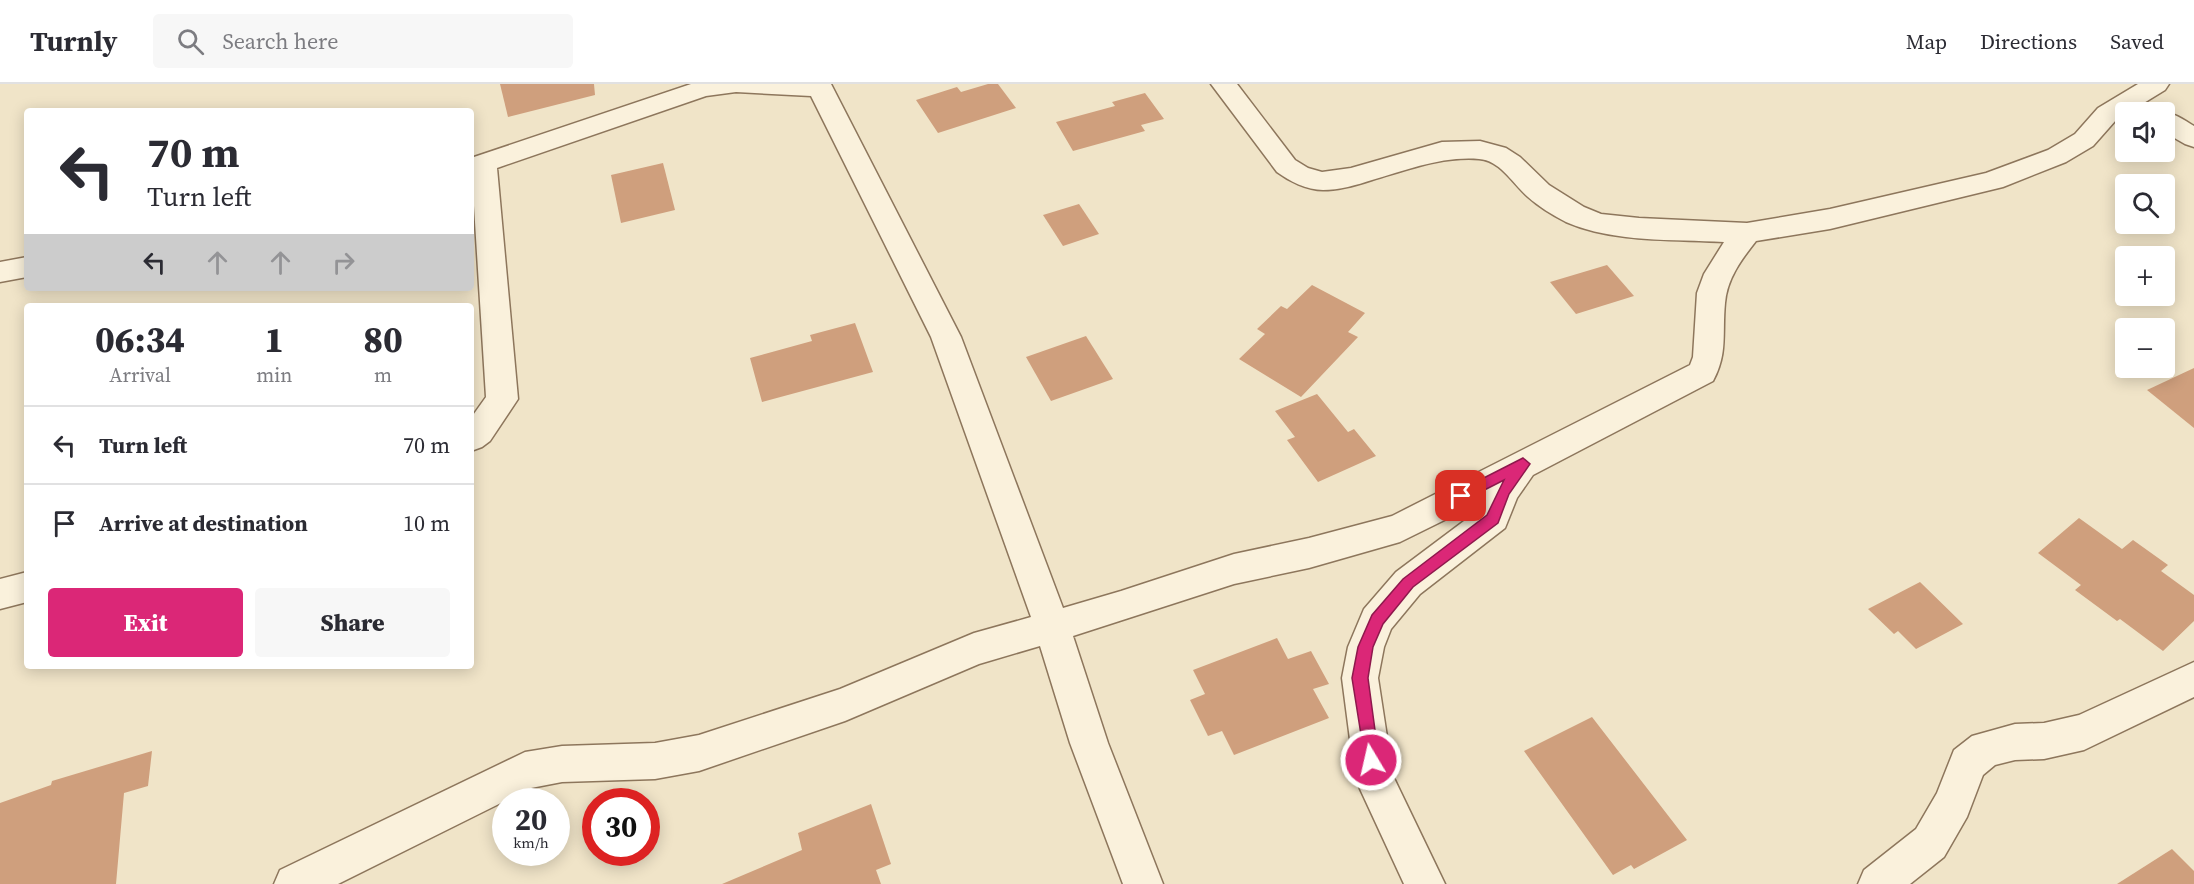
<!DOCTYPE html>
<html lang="en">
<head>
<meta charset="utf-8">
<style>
  :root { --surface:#fff; --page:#f7f7f7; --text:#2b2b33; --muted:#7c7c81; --line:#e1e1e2; --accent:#db2777 }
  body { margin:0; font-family:"Source Serif 4",serif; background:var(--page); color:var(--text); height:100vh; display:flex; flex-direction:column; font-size:22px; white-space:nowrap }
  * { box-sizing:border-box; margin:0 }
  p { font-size:20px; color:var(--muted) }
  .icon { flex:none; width:33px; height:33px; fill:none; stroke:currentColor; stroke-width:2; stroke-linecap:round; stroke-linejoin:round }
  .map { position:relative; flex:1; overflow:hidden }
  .panel { position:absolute; left:24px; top:219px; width:450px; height:366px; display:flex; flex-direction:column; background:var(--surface); border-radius:6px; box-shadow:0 3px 15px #0003 }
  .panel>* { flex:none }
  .top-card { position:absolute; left:24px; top:24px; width:450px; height:183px; border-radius:6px; box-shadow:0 3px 15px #0003; background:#fff; color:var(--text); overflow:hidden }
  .fabs { position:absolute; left:2115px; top:18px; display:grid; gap:12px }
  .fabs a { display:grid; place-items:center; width:60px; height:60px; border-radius:6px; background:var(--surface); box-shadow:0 3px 15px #0003; font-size:30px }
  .speed { position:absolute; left:492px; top:704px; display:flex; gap:12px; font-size:30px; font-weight:700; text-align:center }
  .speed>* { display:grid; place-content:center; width:78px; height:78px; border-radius:50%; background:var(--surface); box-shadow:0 3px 15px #0003; line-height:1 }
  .speed small { font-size:15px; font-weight:400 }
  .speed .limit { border:9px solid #d22; background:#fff; color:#111 }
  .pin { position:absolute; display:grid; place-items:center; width:51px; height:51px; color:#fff; margin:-26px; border-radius:12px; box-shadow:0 3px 9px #0006 }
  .me { position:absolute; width:66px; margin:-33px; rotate:351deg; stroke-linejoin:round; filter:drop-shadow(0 0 4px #0008) }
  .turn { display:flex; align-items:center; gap:21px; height:126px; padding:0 24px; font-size:27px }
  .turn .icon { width:78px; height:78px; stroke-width:2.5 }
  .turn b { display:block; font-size:42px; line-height:51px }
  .lanes { display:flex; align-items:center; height:57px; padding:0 24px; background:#0003; justify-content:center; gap:30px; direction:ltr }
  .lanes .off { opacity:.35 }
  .eta { display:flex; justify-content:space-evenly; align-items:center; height:102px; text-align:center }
  .eta b { font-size:36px; font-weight:800; line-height:42px }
  .button { display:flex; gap:12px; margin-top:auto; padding:12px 24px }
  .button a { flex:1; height:69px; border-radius:6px; background:var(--accent); color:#fff; font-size:24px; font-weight:800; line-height:69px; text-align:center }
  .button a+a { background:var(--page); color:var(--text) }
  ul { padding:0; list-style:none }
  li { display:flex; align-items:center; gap:18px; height:78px; padding:0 24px; border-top:2px solid var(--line) }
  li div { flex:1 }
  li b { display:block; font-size:22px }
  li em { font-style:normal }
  header { display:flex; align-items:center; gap:36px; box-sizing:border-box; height:84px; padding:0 30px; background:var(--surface); border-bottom:2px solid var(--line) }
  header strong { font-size:28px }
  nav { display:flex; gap:33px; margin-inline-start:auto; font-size:21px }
  .search { width:420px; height:54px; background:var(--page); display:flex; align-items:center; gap:15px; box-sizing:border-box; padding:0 21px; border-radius:6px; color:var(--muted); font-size:22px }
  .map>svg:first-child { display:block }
  .building { fill:#cf9f7d }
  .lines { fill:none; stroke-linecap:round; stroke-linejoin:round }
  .minor-casing { stroke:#8d765c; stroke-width:3 }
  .minor { fill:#faf1dc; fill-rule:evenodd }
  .route { fill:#db2777; stroke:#8e194d; stroke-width:1.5 }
</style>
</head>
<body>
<header>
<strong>Turnly</strong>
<div class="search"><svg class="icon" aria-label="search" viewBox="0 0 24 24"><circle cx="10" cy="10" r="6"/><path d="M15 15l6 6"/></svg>Search here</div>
<nav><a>Map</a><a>Directions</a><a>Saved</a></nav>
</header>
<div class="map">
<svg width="2194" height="800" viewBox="0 0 2194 800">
  <rect width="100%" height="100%" fill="#f0e4c8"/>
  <g class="building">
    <path d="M500,0H594L595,11L508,33Z"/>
    <path d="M988,0H998L1016,24L938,49L916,16L957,3L961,8Z"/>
    <path d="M1145,9L1164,35L1141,41L1145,47L1073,67L1056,38L1115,22L1112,18Z"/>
    <path d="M663,79L675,126L621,139L611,91Z"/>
    <path d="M1079,120L1099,150L1063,162L1043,131Z"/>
    <path d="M1607,181L1634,212L1576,230L1550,198Z"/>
    <path d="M1312,201L1365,229L1348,248L1358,253L1301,313L1239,275L1265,250L1257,245L1281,222L1287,225Z"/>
    <path d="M855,239L873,288L762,318L750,274L812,257L810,251Z"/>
    <path d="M1086,252L1113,295L1051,317L1026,273Z"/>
    <path d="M2194,284V344L2147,306Z"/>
    <path d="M1317,310L1348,348L1354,345L1376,372L1318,398L1287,356L1295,353L1275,327Z"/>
    <path d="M2079,434L2122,465L2133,456L2168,481L2161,487L2194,511V537L2163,567L2120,535L2117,537L2075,506L2081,501L2038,469Z"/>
    <path d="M1920,498L1963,540L1916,565L1898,547L1894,550L1868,525Z"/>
    <path d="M1277,554L1288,575L1311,567L1329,600L1313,605L1329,634L1234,671L1222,647L1208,652L1190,616L1205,610L1193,586Z"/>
    <path d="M1592,633L1687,756L1634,785L1631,781L1613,791L1524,667Z"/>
    <path d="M152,667L148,702L124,709L116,800H0V719L51,701L52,697Z"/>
    <path d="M871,720L891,780L876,786L881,800H722L802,766L798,749Z"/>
    <path d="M2172,765L2194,787V800H2117Z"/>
  </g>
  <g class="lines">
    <g class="minor-casing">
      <g id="minor">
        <path d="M691,0H831L961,253L1063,524L1121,507L1234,470L1309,454L1392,432L1690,281L1693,273L1697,209L1704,190L1724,158C1672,155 1615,159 1566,138C1554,132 1538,122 1528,113C1513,100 1500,76 1479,75C1442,72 1407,86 1372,96C1357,101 1339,106 1323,106C1307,106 1289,97 1277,88L1211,0H1237L1295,76L1308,84L1322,88L1351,84L1442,58L1480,57L1506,64L1520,73L1549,101L1584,123L1601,130L1639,134L1747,139L1830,125L1986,89L2048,66L2075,50L2098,24L2138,0H2169L2165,6L2116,36L2093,62L2066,78L2003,103L1830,145L1756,157C1741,176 1727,195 1725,219C1722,250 1728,269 1713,297L1533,391L1517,414L1505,444L1420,510L1391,545L1384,563L1378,594L1393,692L1445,800H1404L1355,694L1342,594L1348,563L1364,525L1396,488L1480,425L1483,417L1400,458L1309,484L1234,500L1073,552L1108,659L1163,800H1123L1070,659L1040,562L979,580L845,637L699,687L655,695L562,698L531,704L338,800H274L280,786L525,668L562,662L655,659L699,651L840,605L974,549L1031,533L931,253L811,12L736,8L706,12L497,84L518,315L490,357L482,363L471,367V334L486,313L471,74Z"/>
        <path d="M2161,28C2173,28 2184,36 2194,42V63L2185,60L2164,48V28Z"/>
        <path d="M27,173V193L0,198V178Z"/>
        <path d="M27,488V518L0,525V495Z"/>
        <path d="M2194,578V613L2084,666L2044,675L2015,676L1995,681L1983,691L1967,733L1944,773L1910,800H1858L1864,786L1916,745L1937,709L1954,666L1972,652L2015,640L2044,639L2079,631Z"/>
      </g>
    </g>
    <use href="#minor" class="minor"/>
  </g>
  <path class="route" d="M1523,374L1530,380L1509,410L1498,439L1413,503L1383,540L1373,563L1368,594L1379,676L1377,682L1371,684L1366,682L1352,594L1358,563L1372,531L1403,495L1487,431L1504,396L1461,418L1456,416L1454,412L1456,408Z"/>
</svg>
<div class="fabs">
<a><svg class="icon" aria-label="sound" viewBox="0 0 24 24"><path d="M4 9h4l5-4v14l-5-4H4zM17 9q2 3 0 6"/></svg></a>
<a><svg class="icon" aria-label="search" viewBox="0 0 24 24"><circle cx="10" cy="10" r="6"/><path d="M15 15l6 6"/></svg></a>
<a>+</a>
<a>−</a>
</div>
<div class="speed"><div>20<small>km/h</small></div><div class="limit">30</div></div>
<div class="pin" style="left:1461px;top:412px;background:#d93025"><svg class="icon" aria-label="arrive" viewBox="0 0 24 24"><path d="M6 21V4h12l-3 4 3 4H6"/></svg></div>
<svg class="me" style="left:1371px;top:676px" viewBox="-20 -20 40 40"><circle r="17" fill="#db2777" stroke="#fff" stroke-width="3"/><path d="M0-11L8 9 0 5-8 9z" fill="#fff"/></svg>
<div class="top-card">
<div class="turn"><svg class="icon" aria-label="left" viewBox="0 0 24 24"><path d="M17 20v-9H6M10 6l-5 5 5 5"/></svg><div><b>70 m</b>Turn left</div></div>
<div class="lanes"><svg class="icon" aria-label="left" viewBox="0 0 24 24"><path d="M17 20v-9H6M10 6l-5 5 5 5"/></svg><svg class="icon off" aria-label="ahead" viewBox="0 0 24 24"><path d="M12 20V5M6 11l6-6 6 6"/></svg><svg class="icon off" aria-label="ahead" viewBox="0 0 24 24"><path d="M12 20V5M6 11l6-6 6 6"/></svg><svg class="icon off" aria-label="right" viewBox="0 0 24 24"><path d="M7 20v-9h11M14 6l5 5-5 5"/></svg></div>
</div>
<section class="panel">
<div class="eta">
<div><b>06:34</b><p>Arrival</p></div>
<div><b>1</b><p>min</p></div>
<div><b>80</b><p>m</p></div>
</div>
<ul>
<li><svg class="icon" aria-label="left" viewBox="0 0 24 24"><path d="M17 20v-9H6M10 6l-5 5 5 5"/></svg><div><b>Turn left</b></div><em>70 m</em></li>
<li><svg class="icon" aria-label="arrive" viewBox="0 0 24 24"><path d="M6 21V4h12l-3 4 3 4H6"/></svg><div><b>Arrive at destination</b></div><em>10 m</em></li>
</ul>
<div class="button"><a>Exit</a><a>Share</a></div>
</section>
</div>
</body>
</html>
